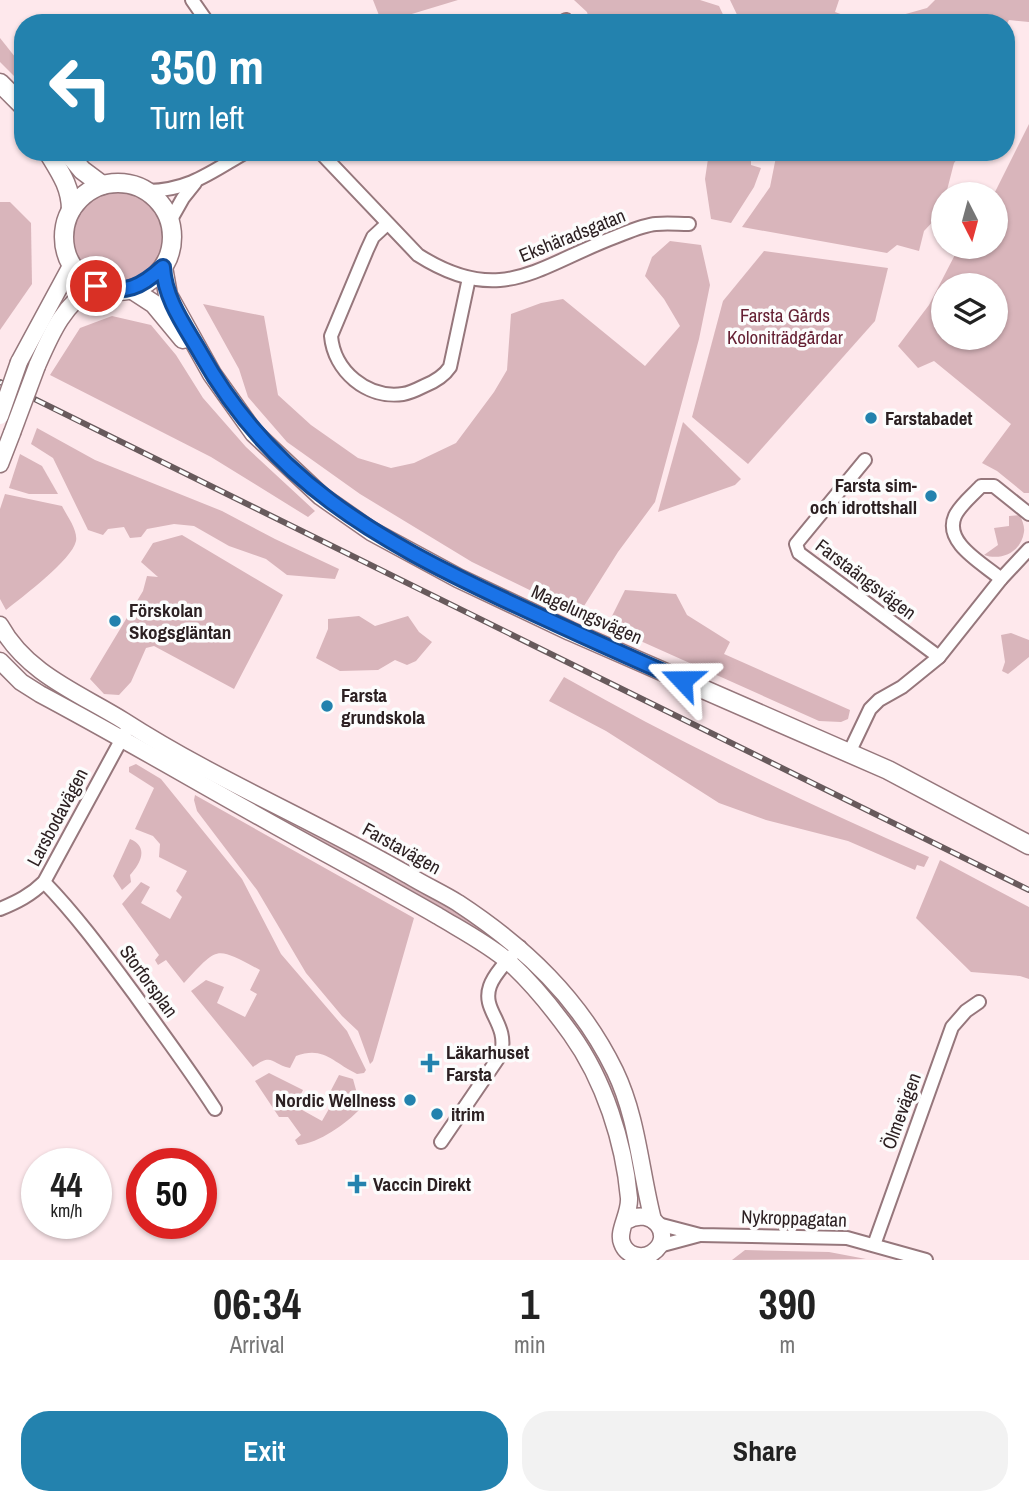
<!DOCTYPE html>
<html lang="en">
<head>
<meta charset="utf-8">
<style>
  :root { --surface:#fff; --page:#f2f2f2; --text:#222; --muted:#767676; --accent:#2382ae }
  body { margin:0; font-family:"Archivo Narrow",sans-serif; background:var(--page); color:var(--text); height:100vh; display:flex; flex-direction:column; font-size:26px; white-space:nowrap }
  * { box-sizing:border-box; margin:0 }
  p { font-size:23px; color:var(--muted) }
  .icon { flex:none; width:38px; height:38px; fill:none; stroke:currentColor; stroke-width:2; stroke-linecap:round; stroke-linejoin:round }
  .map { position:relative; height:1260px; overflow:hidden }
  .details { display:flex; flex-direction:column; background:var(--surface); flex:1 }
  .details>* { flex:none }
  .guide { position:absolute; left:14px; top:14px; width:1001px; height:147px; border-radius:28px; box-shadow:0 2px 5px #0004; background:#2382ae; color:#fff; overflow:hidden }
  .needle { width:46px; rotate:174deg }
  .tools { position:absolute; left:931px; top:182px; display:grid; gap:14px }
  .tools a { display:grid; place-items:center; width:77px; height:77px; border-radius:50%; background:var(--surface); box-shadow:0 2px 5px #0004; font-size:35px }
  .speed { position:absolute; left:21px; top:1148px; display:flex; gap:14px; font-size:35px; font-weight:700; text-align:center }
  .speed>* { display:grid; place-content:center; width:91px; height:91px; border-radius:50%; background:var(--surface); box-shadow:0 2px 5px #0004; line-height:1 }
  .speed small { font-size:18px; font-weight:400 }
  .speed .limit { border:10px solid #d22; background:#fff; color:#111 }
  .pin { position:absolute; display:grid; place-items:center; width:60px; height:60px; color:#fff; margin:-30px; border:4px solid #fff; border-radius:50%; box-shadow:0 2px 7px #0007 }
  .me { position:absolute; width:77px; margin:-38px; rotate:293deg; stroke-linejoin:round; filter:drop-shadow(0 0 5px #0008) }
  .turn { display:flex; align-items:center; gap:24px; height:147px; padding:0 21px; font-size:32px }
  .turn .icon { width:91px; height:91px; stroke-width:2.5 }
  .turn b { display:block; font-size:49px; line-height:60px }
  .eta { display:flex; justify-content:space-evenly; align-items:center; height:119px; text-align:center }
  .eta b { font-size:42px; font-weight:700; line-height:49px }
  .action { display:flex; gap:14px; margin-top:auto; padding:14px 21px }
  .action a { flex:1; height:80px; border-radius:28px; background:var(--accent); color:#fff; font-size:28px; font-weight:700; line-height:80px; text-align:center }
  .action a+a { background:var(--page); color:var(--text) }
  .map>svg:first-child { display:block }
  .green { fill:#d9b5bb; fill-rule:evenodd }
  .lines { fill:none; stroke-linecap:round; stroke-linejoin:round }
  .minor-casing { stroke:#96777c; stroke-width:16 }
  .tertiary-casing { stroke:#96777c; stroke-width:19 }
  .secondary-casing { stroke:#96777c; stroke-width:21 }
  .minor { stroke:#fff; stroke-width:12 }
  .tertiary { stroke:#fff; stroke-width:16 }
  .secondary { stroke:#fff; stroke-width:18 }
  .rail-casing { stroke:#685a5c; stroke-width:6 }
  .rail { stroke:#fcfcfc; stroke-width:3.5; stroke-dasharray:10; stroke-linecap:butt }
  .tertiary-bridge-casing { stroke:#96777c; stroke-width:19; stroke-linecap:butt }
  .tertiary-bridge { stroke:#fff; stroke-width:16 }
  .route-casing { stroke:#114b97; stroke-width:18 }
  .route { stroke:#1a73e8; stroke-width:12 }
  .poi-dot { fill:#2382ae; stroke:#fcfcfc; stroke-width:2.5 }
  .labels { text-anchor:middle; stroke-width:7; stroke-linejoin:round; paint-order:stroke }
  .street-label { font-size:19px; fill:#2c2022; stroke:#fcfcfc }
  .park-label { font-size:19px; fill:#662134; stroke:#fcfcfc }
  .poi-label { font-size:19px; font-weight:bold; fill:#2c2022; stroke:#fcfcfc; text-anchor:start }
</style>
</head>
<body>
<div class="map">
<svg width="1029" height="1260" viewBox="0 0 1029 1260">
  <rect width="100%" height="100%" fill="#fee8ec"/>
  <g class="green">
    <path d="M373,0H458L382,23Z"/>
    <path d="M574,0H700L719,6L727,23H590L587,12Z"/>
    <path d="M730,0H839L835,12L860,21L895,17L927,8L935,0H1029V22L1009,20L1006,25V23H801L768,15L766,23H741Z"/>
    <path d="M0,38L23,67V85L0,62Z"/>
    <path d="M1029,124V493H1024L997,471L982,463L1011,424L934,361L918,368L898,346L929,305L959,247H996V194H994ZM943,285H996V338H943Z"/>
    <path d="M709,152H751V165L761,168L754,187L731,223L711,219L705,179Z"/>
    <path d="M777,152H963L954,163L946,194H943L940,214L924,231L919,251L897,245L887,253L742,227L770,187Z"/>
    <circle cx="117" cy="236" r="46"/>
    <path d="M0,202H10L31,223L32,284L0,330Z"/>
    <path d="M670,241L701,245L710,285L699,339L655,502L618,552L579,614L472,562L360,494L287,442L248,397L239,369L203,304L264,316L278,395L311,425L358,458L391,468L414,463L456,443L494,392L507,370L511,314L541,303L563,299L645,366L680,326L664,299L645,276L652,257Z"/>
    <path d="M764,251L888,268L875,321L748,464L692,417L723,301Z"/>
    <path d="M112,316L151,325L176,355L203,398L246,447L315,511L308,517L211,457L50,375L80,328Z"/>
    <path d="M683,422L741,479L735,485L658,512Z"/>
    <path d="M37,428L95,460L222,511L275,539L339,569L335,579L287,575L266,559L229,546L194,526L174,524L147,529L141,537L130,538L124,527L108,529L103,535L88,530L53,458L31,444Z"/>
    <path d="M20,454L42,466L58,494H29L9,488Z"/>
    <path d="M5,494L62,506C67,516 78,530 76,541C72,560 22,597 6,610L0,599V509Z"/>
    <path d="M1020,515C1022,520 1025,527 1024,532C1021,552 1002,561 984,555L998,545L994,528L1009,526V516Z"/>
    <path d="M182,535L283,595L234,689L154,646L146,648L131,682L119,695L104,694L90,679L143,591L147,576L158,577L141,562L153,543Z"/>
    <path d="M625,590L676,594L687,615L730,642L724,654L850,710L848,719L841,722L819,721L607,626Z"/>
    <path d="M359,616L375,626L408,616L419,632L432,642L416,661L407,665L395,660L378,670L340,671L316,658L328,629V619Z"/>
    <path d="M1011,633L1029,640V657L1008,674L1002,671L1005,662L1001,635Z"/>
    <path d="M564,677C682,744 805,803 929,857L924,867L917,865L915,870L848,841L766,820L719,803L606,731L549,701Z"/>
    <path d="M136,764L161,779L242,879L281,954L347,1031L366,1070L364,1073L357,1074C332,1062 324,1046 296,1056L290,1068C271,1064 273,1052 253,1067L191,991L206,980L224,987L217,1003L245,1017L257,994L250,990L260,970C214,946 219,946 184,983L166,960L158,965L155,960L159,955L122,904L141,882L150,887L141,903L170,919L182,897L176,891L187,871L159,857L160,844L153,836L135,829L154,788L129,772V767Z"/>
    <path d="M239,794L261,804L451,906L497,935V941L490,943L456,917L262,811Z"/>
    <path d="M195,795L414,918L373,1061L370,1064L358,1031L342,1016L306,973L257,890L197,811L194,800Z"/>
    <path d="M130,839C149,847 141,863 130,875L131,882L122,890L113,876Z"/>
    <path d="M940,860L1029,907V979L1020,976L971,972L916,918Z"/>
    <path d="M529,965C574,1015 608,1060 628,1126C634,1148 637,1172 641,1195L634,1197L620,1124L523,967Z"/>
    <path d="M269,1073L303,1090L295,1106L322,1121L334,1100L328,1096L339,1075L353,1079L361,1108C346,1124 319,1143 298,1145L295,1140L301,1135L288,1117H279L255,1081Z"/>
    <path d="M745,1250L829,1252L866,1259L732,1260Z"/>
  </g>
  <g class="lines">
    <g class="minor-casing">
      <g id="minor">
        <path d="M192,0L208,23"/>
        <path d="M562,23L566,20"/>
        <path d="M320,152L418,255C501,308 538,266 615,237C628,232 643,225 656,224C667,223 678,224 689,224"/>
        <path d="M148,191C190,190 211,172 246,152"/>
        <path d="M170,221L183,198L195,183"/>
        <path d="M387,224L373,237L367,250L331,336C334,371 367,399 403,394C410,393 418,389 424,386C434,382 444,376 450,367L469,278"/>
        <path d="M865,460L796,544L799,553L939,657"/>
        <path d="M1001,579C984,564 943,543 955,516C960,505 973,495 981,486H994L1029,514"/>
        <path d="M849,753L870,709L879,700L902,687L939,657L1001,579L1029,549"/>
        <path d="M44,882C78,917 106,956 135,995C162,1033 190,1070 215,1109"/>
        <path d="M0,909C17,902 31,895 44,882L126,731"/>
        <path d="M441,1142L501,1054C509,1023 481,1011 490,986C495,972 510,958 520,947"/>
        <path d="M658,1224L700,1235L847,1238L926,1260"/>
        <path d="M874,1245L952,1027L966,1011L979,1002"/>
        <path d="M659,1246L700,1235"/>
      </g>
    </g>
    <g class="tertiary-casing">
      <g id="tertiary">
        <path d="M19,362L72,264"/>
        <path d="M37,366C51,334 64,303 95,286"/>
        <path d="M0,464L12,433"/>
        <path d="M0,625C27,674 79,693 124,721C214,779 315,821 408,875C424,885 442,893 458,903C525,947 580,999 615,1071C638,1119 640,1170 653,1220"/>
        <path d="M0,661L21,682L40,694C119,736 197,782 276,826C330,856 384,885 438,916C461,930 488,944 509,962C532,983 553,1009 571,1034C604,1080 624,1142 629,1198C630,1214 617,1231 622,1243C626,1255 641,1260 652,1253C676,1237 653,1205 626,1221"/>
      </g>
    </g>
    <g class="secondary-casing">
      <g id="secondary">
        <path d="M0,83L23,106"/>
        <path d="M48,152C60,172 71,187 71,210"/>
        <path d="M67,152L82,170L102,185"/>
        <circle cx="118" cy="237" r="54"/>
        <path d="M163,267L168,295L212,374L254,433L321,496L371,531L458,578L570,631L888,770L1029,845"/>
        <path d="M131,289L154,304L183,339"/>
      </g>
    </g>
    <use href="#minor" class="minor"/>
    <use href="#tertiary" class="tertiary"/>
    <use href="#secondary" class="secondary"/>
    <g class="rail-casing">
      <path id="rail" d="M0,382L1029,890"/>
    </g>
    <use href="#rail" class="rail"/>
    <g class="tertiary-bridge-casing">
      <g id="tertiary-bridge">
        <path d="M0,416L19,362"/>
        <path d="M12,433L37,366"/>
      </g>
    </g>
    <use href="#tertiary-bridge" class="tertiary-bridge"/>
  </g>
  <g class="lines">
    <g class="route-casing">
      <path id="route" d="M96,286C126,294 140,288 163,267C165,300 185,326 201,354C272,481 376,539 503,599C563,627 622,654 682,680"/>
    </g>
    <use href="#route" class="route"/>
  </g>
  <g class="poi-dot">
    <circle cx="871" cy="418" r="7"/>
    <circle cx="931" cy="496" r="7"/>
    <circle cx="115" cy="621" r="7"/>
    <circle cx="327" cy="706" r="7"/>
    <path d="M426.5 1052.5h7v7h7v7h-7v7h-7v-7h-7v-7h7z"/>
    <circle cx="410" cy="1100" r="7"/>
    <circle cx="437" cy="1114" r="7"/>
    <path d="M353.5 1173.5h7v7h7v7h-7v7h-7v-7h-7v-7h7z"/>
  </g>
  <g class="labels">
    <g class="street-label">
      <text transform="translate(572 235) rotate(-22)" y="7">Ekshäradsgatan</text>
      <text transform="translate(866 579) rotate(37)" y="7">Farstaängsvägen</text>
      <text transform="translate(587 614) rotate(24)" y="7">Magelungsvägen</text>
      <text transform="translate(57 817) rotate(-62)" y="7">Larsbodavägen</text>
      <text transform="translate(402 848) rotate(29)" y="7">Farstavägen</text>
      <text transform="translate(149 981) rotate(54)" y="7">Storforsplan</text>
      <text transform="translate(901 1111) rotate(-70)" y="7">Ölmevägen</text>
      <text transform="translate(794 1218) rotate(2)" y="7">Nykroppagatan</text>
    </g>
    <g class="park-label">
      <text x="785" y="322">Farsta Gårds<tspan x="785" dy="22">Koloniträdgårdar</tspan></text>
    </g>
    <g class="poi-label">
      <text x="885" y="425">Farstabadet</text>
      <text x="917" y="492" text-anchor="end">Farsta sim-<tspan x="917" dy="22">och idrottshall</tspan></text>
      <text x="129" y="617">Förskolan<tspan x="129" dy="22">Skogsgläntan</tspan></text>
      <text x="341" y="702">Farsta<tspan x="341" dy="22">grundskola</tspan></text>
      <text x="446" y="1059">Läkarhuset<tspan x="446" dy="22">Farsta</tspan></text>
      <text x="396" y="1107" text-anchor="end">Nordic Wellness</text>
      <text x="451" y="1121">itrim</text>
      <text x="373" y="1191">Vaccin Direkt</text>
    </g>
  </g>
</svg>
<div class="tools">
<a><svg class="needle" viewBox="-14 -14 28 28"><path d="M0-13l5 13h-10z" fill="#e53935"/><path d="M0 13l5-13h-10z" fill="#767676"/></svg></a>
<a><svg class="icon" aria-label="layers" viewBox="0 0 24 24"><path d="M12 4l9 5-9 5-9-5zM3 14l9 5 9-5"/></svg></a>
</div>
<div class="speed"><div>44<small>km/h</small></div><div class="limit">50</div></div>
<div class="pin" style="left:96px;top:286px;background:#d93025"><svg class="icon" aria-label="arrive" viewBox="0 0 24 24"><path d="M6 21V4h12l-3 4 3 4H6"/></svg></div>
<svg class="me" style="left:682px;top:680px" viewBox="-20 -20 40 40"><path d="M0-17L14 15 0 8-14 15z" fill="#1a73e8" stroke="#fff" stroke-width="4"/></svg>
<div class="guide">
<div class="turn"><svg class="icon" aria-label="left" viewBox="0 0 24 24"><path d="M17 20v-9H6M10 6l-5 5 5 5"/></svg><div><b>350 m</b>Turn left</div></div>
</div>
</div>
<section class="details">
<div class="eta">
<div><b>06:34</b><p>Arrival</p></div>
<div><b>1</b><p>min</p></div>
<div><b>390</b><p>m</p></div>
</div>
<div class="action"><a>Exit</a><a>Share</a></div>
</section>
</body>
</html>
